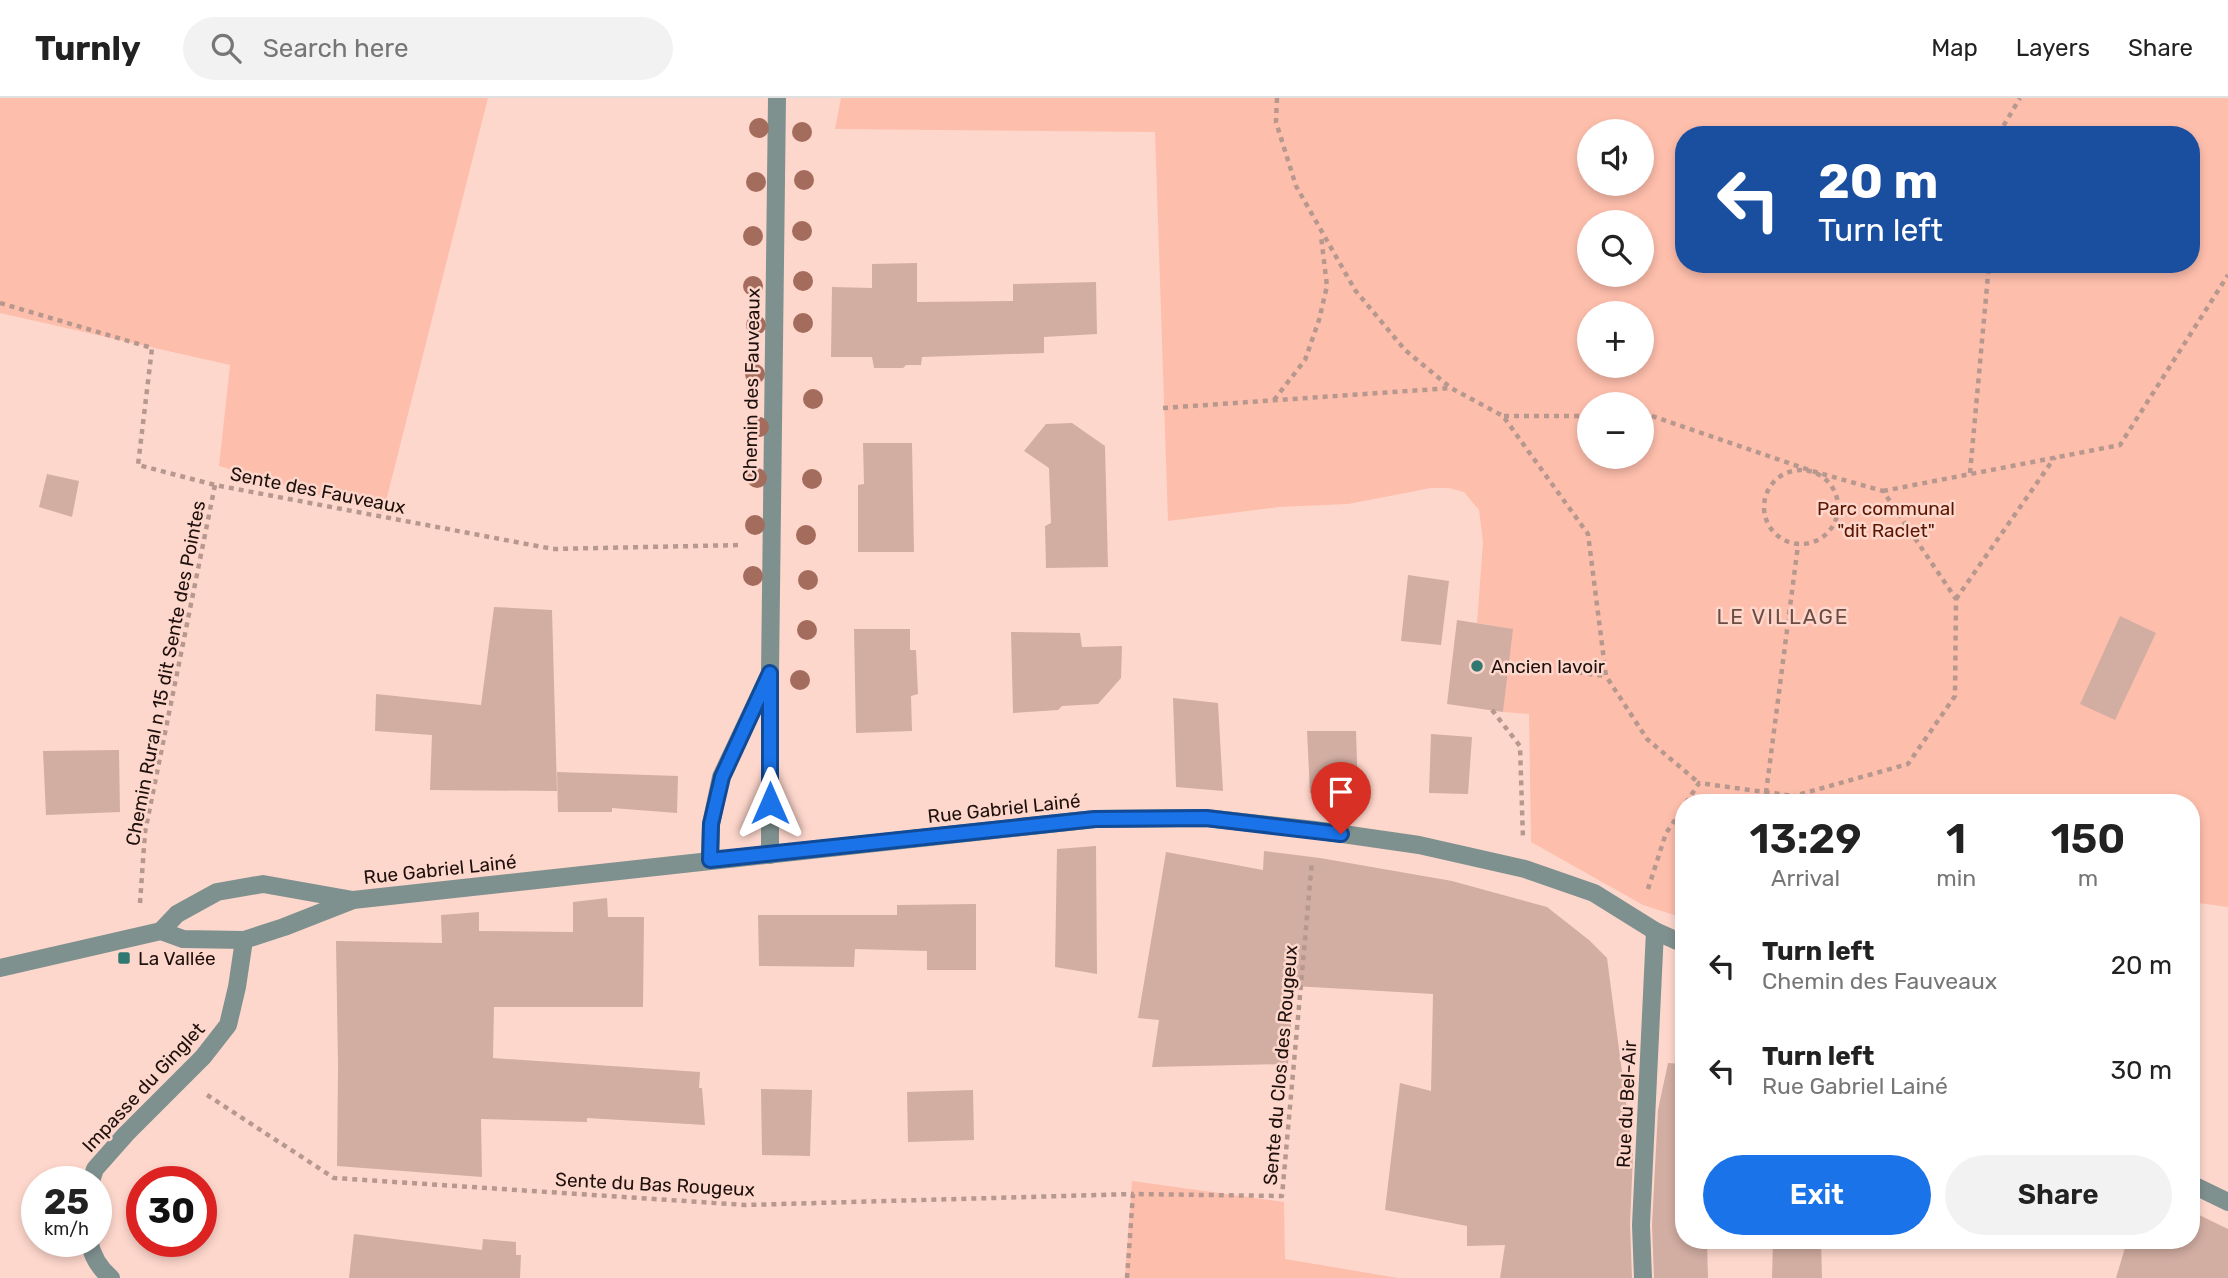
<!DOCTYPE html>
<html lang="en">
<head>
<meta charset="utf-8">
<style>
  :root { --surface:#fff; --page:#f2f2f2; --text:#222; --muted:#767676; --line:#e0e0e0; --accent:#1a73e8 }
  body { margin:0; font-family:Rubik,sans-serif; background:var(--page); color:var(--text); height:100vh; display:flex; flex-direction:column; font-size:26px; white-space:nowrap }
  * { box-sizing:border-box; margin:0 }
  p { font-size:23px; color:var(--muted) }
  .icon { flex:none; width:38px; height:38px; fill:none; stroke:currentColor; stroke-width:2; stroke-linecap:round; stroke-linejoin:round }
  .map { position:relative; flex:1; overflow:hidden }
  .panel { position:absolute; left:1675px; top:696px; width:525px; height:455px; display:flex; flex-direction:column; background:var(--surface); border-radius:28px; box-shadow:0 4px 10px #0003 }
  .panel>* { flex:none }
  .hud { position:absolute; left:1675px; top:28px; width:525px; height:147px; border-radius:28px; box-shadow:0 4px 10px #0003; background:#1a4fa0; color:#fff; overflow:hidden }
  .fabs { position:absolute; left:1577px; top:21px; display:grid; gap:14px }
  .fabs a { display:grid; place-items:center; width:77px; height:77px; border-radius:50%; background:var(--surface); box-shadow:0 4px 10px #0003; font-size:35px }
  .speed { position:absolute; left:21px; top:1068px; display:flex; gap:14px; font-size:35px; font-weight:700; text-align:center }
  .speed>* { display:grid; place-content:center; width:91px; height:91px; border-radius:50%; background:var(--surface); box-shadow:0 4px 10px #0003; line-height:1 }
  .speed small { font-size:18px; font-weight:400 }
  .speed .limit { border:10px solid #d22; background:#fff; color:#111 }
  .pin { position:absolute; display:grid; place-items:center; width:60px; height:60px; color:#fff; margin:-72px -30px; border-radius:50% 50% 50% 0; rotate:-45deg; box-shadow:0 0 7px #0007 }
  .pin .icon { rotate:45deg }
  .me { position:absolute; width:77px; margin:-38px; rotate:0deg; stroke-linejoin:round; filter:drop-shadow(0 0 5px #0008) }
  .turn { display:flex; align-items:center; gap:24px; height:147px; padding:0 28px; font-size:32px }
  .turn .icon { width:91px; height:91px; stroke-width:2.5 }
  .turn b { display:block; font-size:49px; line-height:60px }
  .eta { display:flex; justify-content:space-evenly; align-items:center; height:119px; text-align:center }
  .eta b { font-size:42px; font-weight:600; line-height:49px }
  .action { display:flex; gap:14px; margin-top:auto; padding:14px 28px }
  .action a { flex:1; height:80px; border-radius:42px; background:var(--accent); color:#fff; font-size:28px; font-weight:600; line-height:80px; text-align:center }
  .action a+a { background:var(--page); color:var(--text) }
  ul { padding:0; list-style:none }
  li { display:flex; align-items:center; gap:21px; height:105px; padding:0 28px }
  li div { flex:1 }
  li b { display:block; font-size:26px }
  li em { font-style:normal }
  header { display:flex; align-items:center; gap:42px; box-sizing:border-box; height:98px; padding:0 35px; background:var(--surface); border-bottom:2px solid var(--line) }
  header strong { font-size:33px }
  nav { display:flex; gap:38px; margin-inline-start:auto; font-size:24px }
  .search { width:490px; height:63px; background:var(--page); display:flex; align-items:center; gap:18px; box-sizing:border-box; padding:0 24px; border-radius:38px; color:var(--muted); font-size:26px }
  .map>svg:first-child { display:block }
  .green { fill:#febeac; fill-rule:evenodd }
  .building { fill:#d2ada2 }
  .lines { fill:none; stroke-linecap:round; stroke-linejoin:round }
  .path { stroke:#b7988f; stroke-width:4.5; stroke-dasharray:5 5; stroke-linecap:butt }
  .minor { stroke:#7f918f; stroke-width:18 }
  .tertiary { stroke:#7f918f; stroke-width:18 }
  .tree { fill:#a46c5c }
  .route-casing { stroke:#114b97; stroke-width:18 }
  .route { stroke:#1a73e8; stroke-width:12 }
  .poi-dot { fill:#307871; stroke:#fed7cc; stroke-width:2.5 }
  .labels { text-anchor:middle; stroke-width:5; stroke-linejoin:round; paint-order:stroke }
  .street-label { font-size:19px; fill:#1e110d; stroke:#fed7cc }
  .park-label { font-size:19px; fill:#5b1501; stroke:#fed7cc }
  .poi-label { font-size:19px; fill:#1e110d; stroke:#fed7cc; text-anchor:start }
  .neighbourhood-label { font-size:21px; letter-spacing:2px; fill:#6c4b42; stroke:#fed7cc }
</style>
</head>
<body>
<header>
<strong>Turnly</strong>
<div class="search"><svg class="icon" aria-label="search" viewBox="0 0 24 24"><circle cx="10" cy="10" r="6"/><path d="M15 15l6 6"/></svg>Search here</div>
<nav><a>Map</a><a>Layers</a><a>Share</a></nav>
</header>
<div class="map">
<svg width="2228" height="1180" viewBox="0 0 2228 1180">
  <rect width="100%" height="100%" fill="#fed7cc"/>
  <g class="green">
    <path d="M0,0H488L383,415L219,368L230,267L0,215Z"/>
    <path d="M841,0H2228V809L2191,804V705H1684L1683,820L1643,807L1531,744L1529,616L1503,614L1512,531L1477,525L1483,444L1479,412L1464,394L1449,390H1431L1348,406L1279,409L1168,423L1155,34L835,31ZM1589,33H1642V86H1589ZM1684,37H2191V166H1684ZM1589,124H1642V177H1589ZM1589,215H1642V268H1589ZM1589,306H1642V359H1589Z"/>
    <path d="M1132,1083L1284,1104L1285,1161L1398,1180H1125Z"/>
  </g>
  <g class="building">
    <path d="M917,165V204L1013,203V186L1096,184L1097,236L1044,239V255L922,259L921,267H906L903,270H874L872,259H831L832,189L872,190V166Z"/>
    <path d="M1072,325L1105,348L1108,469L1046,470L1045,428L1051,425L1049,370L1024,353L1046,326Z"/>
    <path d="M863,345H912L914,454H858V387L864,386Z"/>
    <path d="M47,376L79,383L72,419L39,409Z"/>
    <path d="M1408,477L1449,483L1441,547L1401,543Z"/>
    <path d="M494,509L552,512L557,693L430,692L432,637L375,633L376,596L481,607Z"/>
    <path d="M2120,518L2156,535L2115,622L2080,606Z"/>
    <path d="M1457,522L1513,531L1503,614L1447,606Z"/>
    <path d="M854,531H910V552H916L918,596L911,598L912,633L856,635Z"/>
    <path d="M1011,534L1080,535L1082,549L1122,548L1121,580L1098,606L1062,608L1058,612L1013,615Z"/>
    <path d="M1173,600L1218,605L1223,693L1176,689Z"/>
    <path d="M1307,633H1356L1358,696L1310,695Z"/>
    <path d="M1431,636L1472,639L1468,696L1429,695Z"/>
    <path d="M119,652L120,714L46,717L43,653Z"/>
    <path d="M557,674L678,678L677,715L612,710V714H558Z"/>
    <path d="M1096,748L1097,876L1055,869L1057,751Z"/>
    <path d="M1264,753L1320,760L1452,783L1547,809L1589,842L1607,860L1633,1057L1630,1126L1632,1180H1500L1505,1147L1467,1148V1128L1385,1112L1400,985L1431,993L1433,896L1294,888L1288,966L1152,969L1159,922L1138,920L1166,754L1263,772Z"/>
    <path d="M607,800L608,819H644L643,909H494L493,960L700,974L699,990H702L705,1027L587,1020V1024L481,1021L482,1079L337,1068L338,967L336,843L442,845L441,817L479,814V833L573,834V804Z"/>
    <path d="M976,806V872H927V853L855,851L854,869L759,868L758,817H897V807Z"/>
    <path d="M1668,965L1684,966V1143H1707L1708,1180H1654L1652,1127L1658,1012Z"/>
    <path d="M761,991L812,992L810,1058L762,1057Z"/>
    <path d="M973,992L974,1042L908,1044L907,994Z"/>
    <path d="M2191,1113L2228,1131V1180H2116L2127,1143H2191Z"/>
    <path d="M354,1136L482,1152L483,1141L516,1144V1157H521L520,1180H349Z"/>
    <path d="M1773,1143H1821L1822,1180H1772Z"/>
  </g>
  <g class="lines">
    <g class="path">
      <path d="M1277,0L1276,24L1296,88L1355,192L1405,252L1451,290L1503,318L1588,436L1606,578L1647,641L1699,685"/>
      <path d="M2001,37V32L2020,0"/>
      <path d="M0,205L152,250L138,367L215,387L553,451L741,447"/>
      <path d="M1274,302L1305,262L1319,222L1327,188L1321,138"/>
      <path d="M1163,310L1451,290"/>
      <path d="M1642,317H1649L1812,373L1883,393L1956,501L1955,598L1908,666L1794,698"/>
      <path d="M1504,318H1589"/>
      <circle cx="1801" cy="409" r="37"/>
      <path d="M1970,375L1989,166"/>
      <path d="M1883,393L2120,347L2228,177"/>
      <path d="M1956,501L2055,359"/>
      <path d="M1508,566L1606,578"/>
      <path d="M1492,612L1520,648L1523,741"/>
      <path d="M1766,695L1798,447"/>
      <path d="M1686,705L1699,685L1794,698V705"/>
      <path d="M1648,791L1666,735L1684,709"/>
      <path d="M140,805L145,734L215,387"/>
      <path d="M207,997L334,1080L746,1107L1133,1096"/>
      <path d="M1127,1180L1133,1096L1282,1098L1312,763"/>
    </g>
    <g class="minor">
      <path d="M770,575L777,0"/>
      <path d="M710,762L711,726L721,679L770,575V757"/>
      <path d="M91,1083L95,1071L126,1036L203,959L228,927L237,889L244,842"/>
      <path d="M89,1143C92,1157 100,1171 111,1180"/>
      <path d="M1643,1180L1641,1127L1655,833"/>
    </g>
    <g class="tertiary">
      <path d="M161,833L177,816L217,794L263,786L353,802"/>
      <path d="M0,870L161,833L183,841L244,842L284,829L353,802L1095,721L1206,720L1315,732L1419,747L1525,771L1594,795L1655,833L1684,846"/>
      <path d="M2191,1086L2228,1104"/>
    </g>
  </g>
  <g class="tree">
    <circle cx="759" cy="30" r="10"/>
    <circle cx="802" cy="34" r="10"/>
    <circle cx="804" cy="82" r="10"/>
    <circle cx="756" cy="84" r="10"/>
    <circle cx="802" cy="133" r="10"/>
    <circle cx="753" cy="138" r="10"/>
    <circle cx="803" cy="183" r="10"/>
    <circle cx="753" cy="188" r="10"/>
    <circle cx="803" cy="225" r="10"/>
    <circle cx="756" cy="227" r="10"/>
    <circle cx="755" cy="276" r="10"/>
    <circle cx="813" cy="301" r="10"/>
    <circle cx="759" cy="329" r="10"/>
    <circle cx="757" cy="380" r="10"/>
    <circle cx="812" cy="381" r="10"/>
    <circle cx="755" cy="427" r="10"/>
    <circle cx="806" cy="437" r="10"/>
    <circle cx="753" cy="478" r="10"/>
    <circle cx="808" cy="482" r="10"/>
    <circle cx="807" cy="532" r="10"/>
    <circle cx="800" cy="582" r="10"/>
  </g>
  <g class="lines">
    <g class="route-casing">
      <path id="route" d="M770,705V575L722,679L711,726L710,762L1095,721L1206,720L1341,736"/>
    </g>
    <use href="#route" class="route"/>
  </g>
  <g class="poi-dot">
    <circle cx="1477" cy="568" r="7"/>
    <rect x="117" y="853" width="14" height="14" rx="3.5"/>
  </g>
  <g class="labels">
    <g class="street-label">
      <text transform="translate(751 287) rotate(-89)" y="7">Chemin des Fauveaux</text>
      <text transform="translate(318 392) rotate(11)" y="7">Sente des Fauveaux</text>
      <text transform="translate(165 575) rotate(-79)" y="7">Chemin Rural n 15 dit Sente des Pointes</text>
      <text transform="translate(1004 710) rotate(-6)" y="7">Rue Gabriel Lainé</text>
      <text transform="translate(440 771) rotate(-6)" y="7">Rue Gabriel Lainé</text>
      <text transform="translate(1280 967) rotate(-85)" y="7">Sente du Clos des Rougeux</text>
      <text transform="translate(143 989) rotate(-47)" y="7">Impasse du Ginglet</text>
      <text transform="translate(1626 1006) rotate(-87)" y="7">Rue du Bel-Air</text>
      <text transform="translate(655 1086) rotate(3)" y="7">Sente du Bas Rougeux</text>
    </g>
    <g class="park-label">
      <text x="1886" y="417">Parc communal<tspan x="1886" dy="22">"dit Raclet"</tspan></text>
    </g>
    <g class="poi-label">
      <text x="1491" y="575">Ancien lavoir</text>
      <text x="138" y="867">La Vallée</text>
    </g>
    <g class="neighbourhood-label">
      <text x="1783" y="526">LE VILLAGE</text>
    </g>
  </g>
</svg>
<div class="fabs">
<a><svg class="icon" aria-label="sound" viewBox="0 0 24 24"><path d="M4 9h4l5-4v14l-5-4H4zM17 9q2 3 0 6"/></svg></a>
<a><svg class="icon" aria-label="search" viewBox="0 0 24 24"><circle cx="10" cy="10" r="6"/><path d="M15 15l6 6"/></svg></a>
<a>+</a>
<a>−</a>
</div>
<div class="speed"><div>25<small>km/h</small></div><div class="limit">30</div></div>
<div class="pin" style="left:1341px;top:736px;background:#d93025"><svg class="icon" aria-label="arrive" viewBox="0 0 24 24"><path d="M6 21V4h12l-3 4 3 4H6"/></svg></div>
<svg class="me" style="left:770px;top:705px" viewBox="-20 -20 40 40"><path d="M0-17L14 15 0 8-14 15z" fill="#1a73e8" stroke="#fff" stroke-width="4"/></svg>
<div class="hud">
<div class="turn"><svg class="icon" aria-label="left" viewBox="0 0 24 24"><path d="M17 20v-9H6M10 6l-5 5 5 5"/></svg><div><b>20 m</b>Turn left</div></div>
</div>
<section class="panel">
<div class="eta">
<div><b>13:29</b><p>Arrival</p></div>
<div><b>1</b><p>min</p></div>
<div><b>150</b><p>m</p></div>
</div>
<ul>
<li><svg class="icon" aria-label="left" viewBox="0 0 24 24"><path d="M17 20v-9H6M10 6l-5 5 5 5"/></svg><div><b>Turn left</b><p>Chemin des Fauveaux</p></div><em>20 m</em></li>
<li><svg class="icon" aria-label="left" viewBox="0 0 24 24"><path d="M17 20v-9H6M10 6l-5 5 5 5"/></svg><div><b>Turn left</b><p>Rue Gabriel Lainé</p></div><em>30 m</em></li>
</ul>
<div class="action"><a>Exit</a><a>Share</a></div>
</section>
</div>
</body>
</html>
